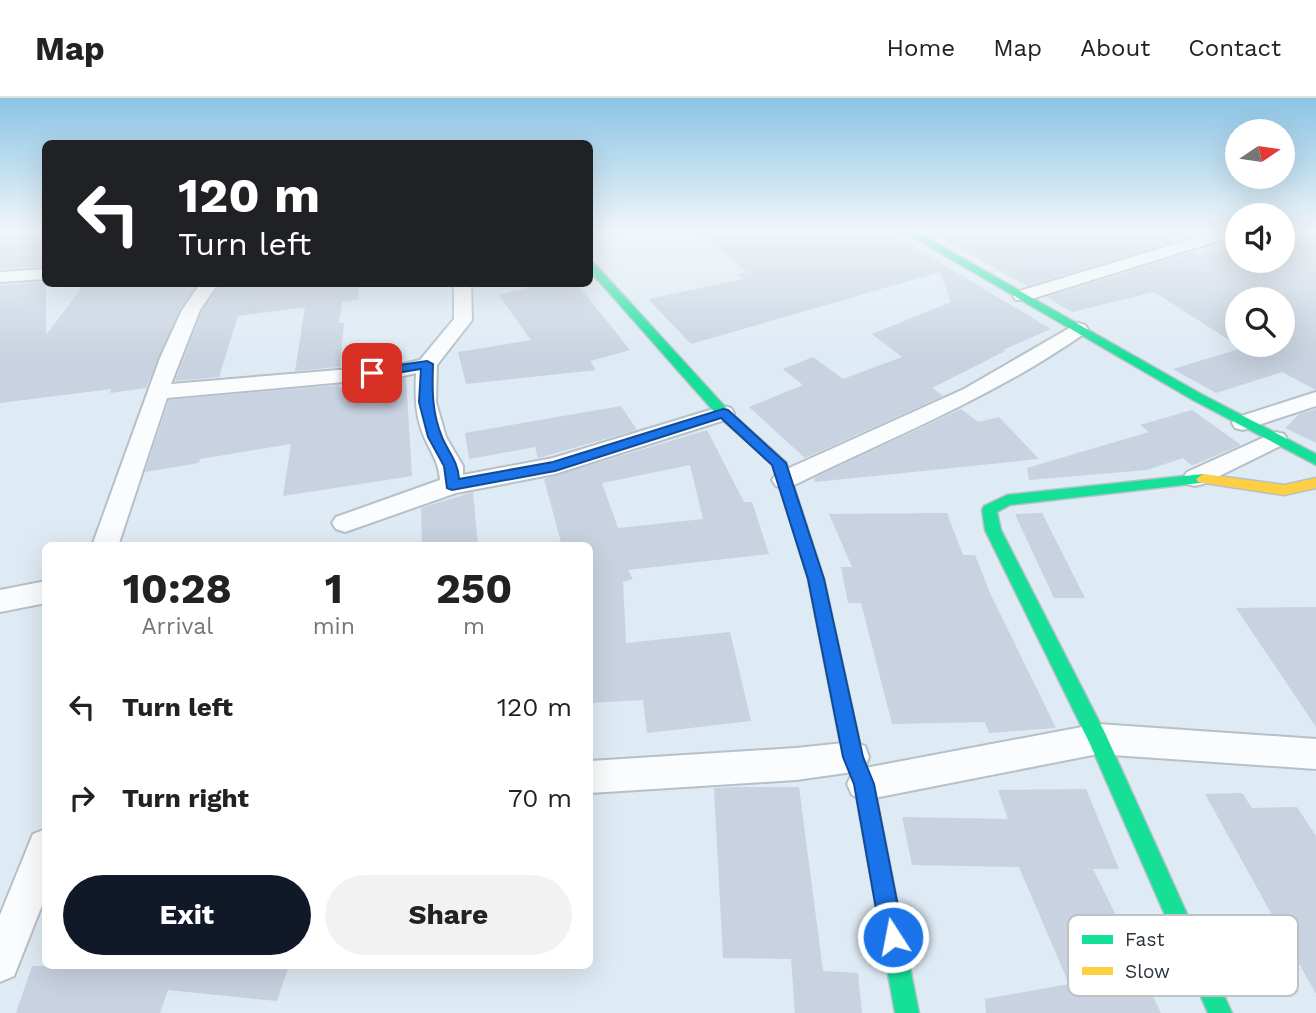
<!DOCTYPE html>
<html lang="en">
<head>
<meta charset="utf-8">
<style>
  :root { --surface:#fff; --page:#f2f2f2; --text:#222; --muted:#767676; --line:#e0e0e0; --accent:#111827 }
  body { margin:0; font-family:"Work Sans",sans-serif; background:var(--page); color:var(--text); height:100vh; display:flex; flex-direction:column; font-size:26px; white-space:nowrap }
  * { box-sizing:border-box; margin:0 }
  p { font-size:23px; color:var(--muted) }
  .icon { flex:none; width:38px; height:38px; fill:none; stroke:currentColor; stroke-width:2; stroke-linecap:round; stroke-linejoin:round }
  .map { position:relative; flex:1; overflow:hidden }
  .side { position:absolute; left:42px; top:444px; width:551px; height:427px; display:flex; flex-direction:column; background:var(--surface); border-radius:10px; box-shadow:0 7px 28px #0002 }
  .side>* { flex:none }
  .hud { position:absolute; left:42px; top:42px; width:551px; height:147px; border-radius:10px; box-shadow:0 7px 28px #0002; background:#202124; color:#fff; overflow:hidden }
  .needle { width:46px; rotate:77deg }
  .tools { position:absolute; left:1225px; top:21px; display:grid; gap:14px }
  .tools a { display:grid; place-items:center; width:70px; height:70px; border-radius:50%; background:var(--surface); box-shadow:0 7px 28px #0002; font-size:35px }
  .pin { position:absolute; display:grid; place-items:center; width:60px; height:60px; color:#fff; margin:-30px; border-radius:14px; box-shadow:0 4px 10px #0006 }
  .me { position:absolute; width:77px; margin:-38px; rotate:349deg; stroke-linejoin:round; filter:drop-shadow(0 0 5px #0008) }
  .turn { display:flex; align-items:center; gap:24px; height:147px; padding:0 21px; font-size:32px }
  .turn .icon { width:91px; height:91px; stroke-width:2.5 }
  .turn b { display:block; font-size:49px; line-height:60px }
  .eta { display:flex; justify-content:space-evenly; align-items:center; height:119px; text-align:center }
  .eta b { font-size:42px; font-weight:700; line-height:49px }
  .cta { display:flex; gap:14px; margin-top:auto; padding:14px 21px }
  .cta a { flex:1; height:80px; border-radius:42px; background:var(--accent); color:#fff; font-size:28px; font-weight:700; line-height:80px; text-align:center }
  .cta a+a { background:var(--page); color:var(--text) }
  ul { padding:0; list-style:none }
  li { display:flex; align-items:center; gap:21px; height:91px; padding:0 21px }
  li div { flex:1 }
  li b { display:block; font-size:26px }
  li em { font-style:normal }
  header { display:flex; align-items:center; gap:42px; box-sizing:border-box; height:98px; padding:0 35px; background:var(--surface); border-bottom:2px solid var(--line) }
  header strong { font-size:33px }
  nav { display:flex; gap:38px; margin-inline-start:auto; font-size:24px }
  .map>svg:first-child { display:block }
  .building { fill:#c8d2e0; fill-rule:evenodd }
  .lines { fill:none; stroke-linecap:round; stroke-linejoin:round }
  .street-casing { stroke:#b6c0c8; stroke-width:4 }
  .fast-casing { stroke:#b6c0c8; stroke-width:3 }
  .slow-casing { stroke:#b6c0c8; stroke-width:3 }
  .street { fill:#fafcfd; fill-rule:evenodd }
  .fast { fill:#16e098; fill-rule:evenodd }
  .slow { fill:#ffcf43; fill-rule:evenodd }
  .route { fill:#1a73e8; stroke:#114b97; stroke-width:2 }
  .key { fill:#fff; stroke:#bfc2c4; stroke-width:2 }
  .key-label { font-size:19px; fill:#2a343c }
</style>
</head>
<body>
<header>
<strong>Map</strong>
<nav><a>Home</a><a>Map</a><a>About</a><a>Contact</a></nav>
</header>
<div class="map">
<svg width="1316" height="915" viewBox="0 0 1316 915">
  <rect width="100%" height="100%" fill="#deeaf4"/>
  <g class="building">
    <path d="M0,132H46V168L0,171Z"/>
    <path d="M696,132H892L897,139L1051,231L1003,252L1005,253L932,290L943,298L805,360L749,309L803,287L783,271L813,259L843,281L902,259L872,236L951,204L940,174L691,246L648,201L743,181L738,176L747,174Z"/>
    <path d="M927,132H1152L1174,144L1027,188Z"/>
    <path d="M1283,132H1316V292L1282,274L1216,295L1173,271L1242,250L1237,247H1283V201H1237V247L1154,194L1072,214L1046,199L1192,154L1197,157L1237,149V163H1283Z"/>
    <path d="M46,184V237L84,187L197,186L180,211L146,290L110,295L111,291L0,305V187Z"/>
    <path d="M221,186H358L359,201L342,204L339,225H344L340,269L295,273L305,209L238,218L219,279L175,283L202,213Z"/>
    <path d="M544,186H577L630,252L590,263L596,272L466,286L458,254L531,242L499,197Z"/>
    <path d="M406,280L412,378L283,398L291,346L200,361L199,365L145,374L169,302L339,287L340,290Z"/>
    <path d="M621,308L637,332L538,360L535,349L469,361L465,335Z"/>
    <path d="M961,311L978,324L999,319L1039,361L815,384L814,380Z"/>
    <path d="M1316,311V345L1285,330L1299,316Z"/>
    <path d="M1192,312L1241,347L1196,366L1191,367L1183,360L1147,372L1029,382L1027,370L1149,334L1140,327Z"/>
    <path d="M707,332L744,404H752L769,456L628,472L633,481L623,484L626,545L730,534L751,623L647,635L643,602L590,605V448H562L544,381ZM690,367L703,421L618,430L602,385Z"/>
    <path d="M473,394L478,448H422L421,410Z"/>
    <path d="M947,415L963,457H975L990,495L1056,630L989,635L985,624L892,626L861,505H848L841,469H852L829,416Z"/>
    <path d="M1042,415L1085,500H1054L1015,416Z"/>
    <path d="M1316,509V629L1236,510Z"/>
    <path d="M735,689H799L823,873L858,875L862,915H795L791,861L723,860L714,690Z"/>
    <path d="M1086,691L1119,771H1093L1143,872H1140L1161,915H986L985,901L1069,886L1019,769L912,767L902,719L1008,721L998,692Z"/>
    <path d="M1242,695L1252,710L1297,709L1316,738V896L1205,696Z"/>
    <path d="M32,868H289L277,903L168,892L160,915H16Z"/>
  </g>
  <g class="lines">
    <g class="street-casing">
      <g id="street">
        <path d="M1221,132H1237V137L1028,202H1016L1013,198L1016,194Z"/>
        <path d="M46,171V181L0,184V174Z"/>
        <path d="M200,186H218L200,212L171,286L399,267L420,262L454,221V186H471L472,222L437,267L436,304L446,339L463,368V377L553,360L723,308L731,310L734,315L731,320L555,376L456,395L345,434L336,431L332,425L336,419L440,382C439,365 432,356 425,341C415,319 415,298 416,275L399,279L167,300L118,448H92L160,260L182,212Z"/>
        <path d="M1078,225L1085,227L1088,231L1085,235C994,299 892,339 792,388L784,390L776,388L772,382L776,376L964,291Z"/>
        <path d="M1316,294V308L1243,332L1235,330L1232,325L1235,320Z"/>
        <path d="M1276,334L1284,336L1287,341L1284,346L1203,386L1195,388L1187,386L1183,380L1187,374Z"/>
        <path d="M46,483V505L0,514V492Z"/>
        <path d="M1098,626L1316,641V671L1098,656L864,702L852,697L847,686L853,674L796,682L590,695V663L796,650L853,644L865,648L869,659L865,670Z"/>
        <path d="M46,731V797L14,878L0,884V817L33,736Z"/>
      </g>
    </g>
    <g class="fast-casing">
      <g id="fast">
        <path d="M901,132H913L1201,296L1316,356V367L1193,302Z"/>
        <path d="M590,164L594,165L728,312L786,364L824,481L863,659L874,686L919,915H895L854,686L843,659L808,481L773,366L718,318L590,173Z"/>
        <path d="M1203,376L1210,381L1208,384L1010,407L997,414L1001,432L1105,635L1232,915H1208L1090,646L985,432L982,412L984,408L1007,397Z"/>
      </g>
    </g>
    <g class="slow-casing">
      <path id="slow" d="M1203,376L1284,387L1316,380V390L1284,397L1198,384L1196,381Z"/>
    </g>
    <use href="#street" class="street"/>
    <use href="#fast" class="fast"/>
    <use href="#slow" class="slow"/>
  </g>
  <linearGradient id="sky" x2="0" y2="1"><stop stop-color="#8bc4e4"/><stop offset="0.51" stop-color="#f0f6fa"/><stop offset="1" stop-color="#f0f6fa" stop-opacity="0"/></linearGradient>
  <rect width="1316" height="260" fill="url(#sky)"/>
  <path class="route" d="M427,263L433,266C432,292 432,315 442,339C448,354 458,363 459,381L553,364L723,311L728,312L786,365L824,481L863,659L874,686L904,839L901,847L893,850L885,847L881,839L854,686L843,659L808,481L772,367L721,320L555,373L452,392L447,390L444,368L428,339L419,304L421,271L372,279L366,275L372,271Z"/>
  <rect x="1068" y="817" width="230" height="81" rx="10" class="key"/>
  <rect x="1082" y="837" width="31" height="9" fill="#16e098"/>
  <rect x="1082" y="869" width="31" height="8" fill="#ffcf43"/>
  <g class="key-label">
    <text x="1125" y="848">Fast</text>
    <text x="1125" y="880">Slow</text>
  </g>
</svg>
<div class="tools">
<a><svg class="needle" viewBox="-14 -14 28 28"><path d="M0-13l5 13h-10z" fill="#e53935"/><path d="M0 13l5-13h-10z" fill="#767676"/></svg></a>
<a><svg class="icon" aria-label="sound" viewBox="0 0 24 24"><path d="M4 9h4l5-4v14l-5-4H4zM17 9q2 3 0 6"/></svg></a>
<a><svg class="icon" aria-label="search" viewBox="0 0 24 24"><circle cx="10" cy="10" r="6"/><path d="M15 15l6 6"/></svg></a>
</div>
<div class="pin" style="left:372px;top:275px;background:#d93025"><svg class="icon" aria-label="arrive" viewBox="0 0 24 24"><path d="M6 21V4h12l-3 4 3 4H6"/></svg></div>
<svg class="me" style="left:893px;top:839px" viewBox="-20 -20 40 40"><circle r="17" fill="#1a73e8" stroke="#fff" stroke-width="3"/><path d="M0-11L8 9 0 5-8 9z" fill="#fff"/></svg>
<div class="hud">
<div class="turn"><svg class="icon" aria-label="left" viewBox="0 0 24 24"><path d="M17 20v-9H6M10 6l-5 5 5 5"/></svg><div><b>120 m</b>Turn left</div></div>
</div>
<section class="side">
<div class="eta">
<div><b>10:28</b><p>Arrival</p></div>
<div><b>1</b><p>min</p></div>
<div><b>250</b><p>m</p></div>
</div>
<ul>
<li><svg class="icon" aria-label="left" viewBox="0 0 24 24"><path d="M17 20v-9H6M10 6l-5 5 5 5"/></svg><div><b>Turn left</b></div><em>120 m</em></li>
<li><svg class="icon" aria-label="right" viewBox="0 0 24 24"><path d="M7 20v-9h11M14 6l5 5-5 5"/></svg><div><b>Turn right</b></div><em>70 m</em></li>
</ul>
<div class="cta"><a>Exit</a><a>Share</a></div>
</section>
</div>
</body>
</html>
